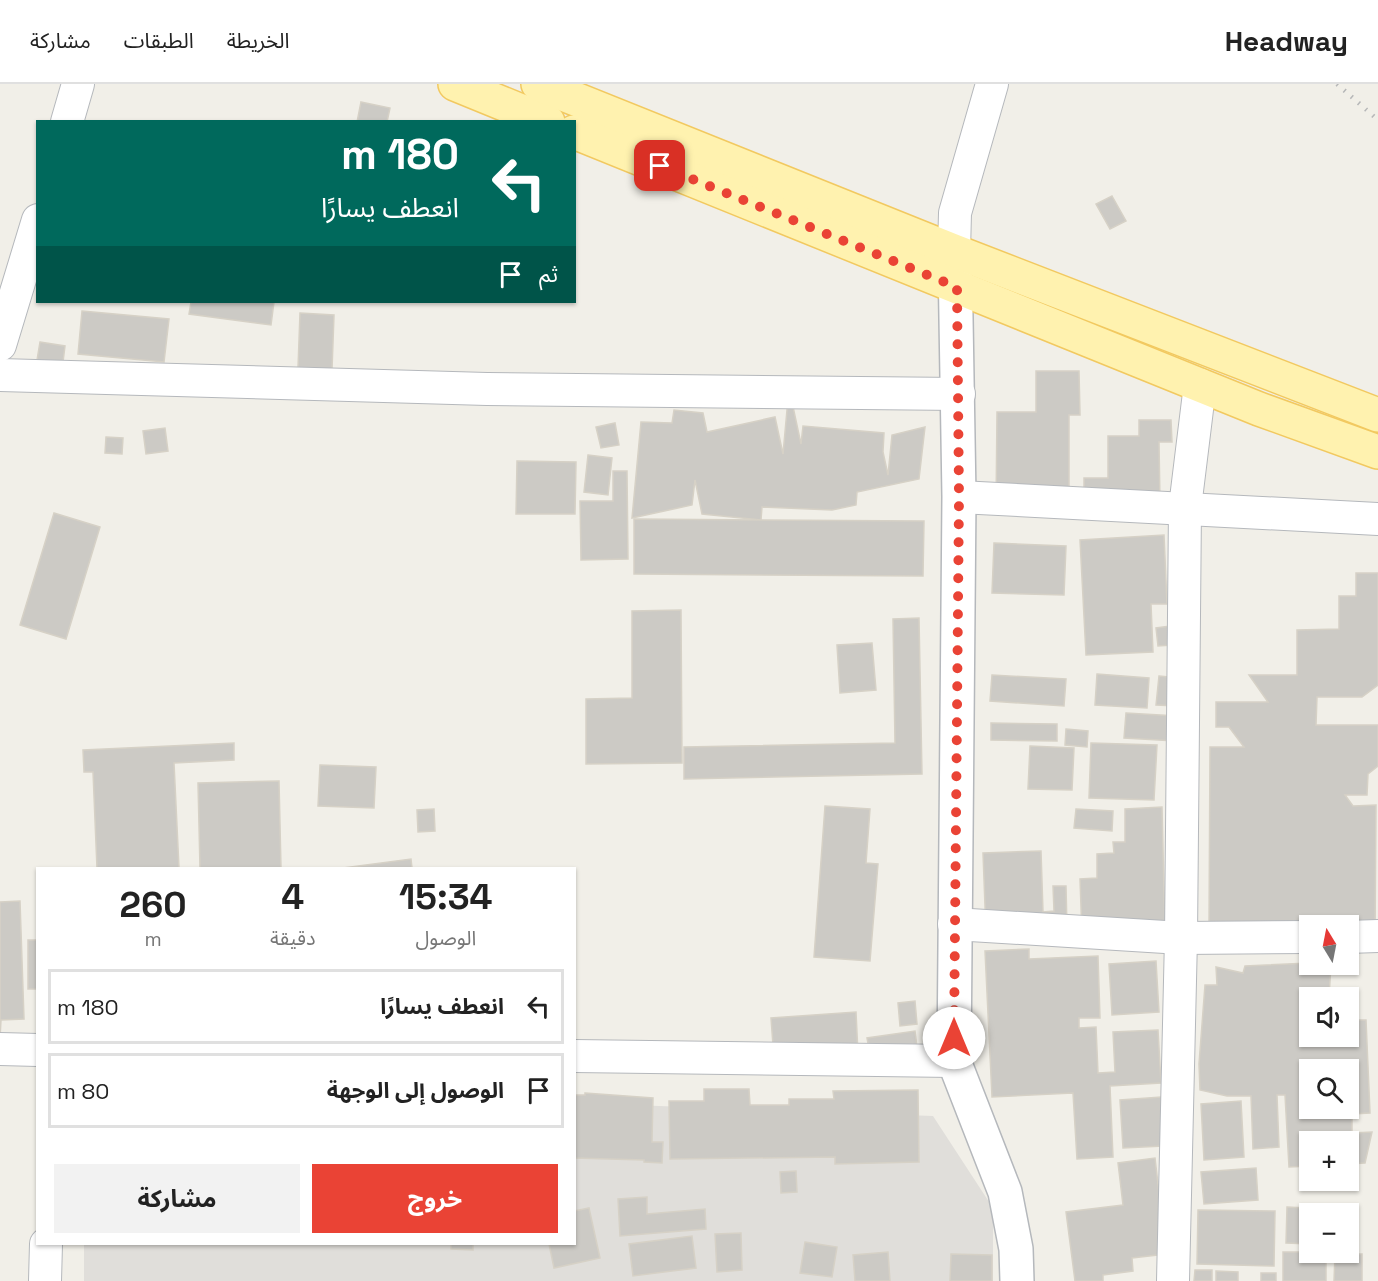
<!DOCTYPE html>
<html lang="ar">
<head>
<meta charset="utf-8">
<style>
  :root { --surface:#fff; --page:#f2f2f2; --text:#222; --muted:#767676; --line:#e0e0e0; --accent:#ea4335 }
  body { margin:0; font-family:"Space Grotesk","Noto Sans Arabic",sans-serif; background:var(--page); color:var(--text); direction:rtl; height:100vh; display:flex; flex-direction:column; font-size:22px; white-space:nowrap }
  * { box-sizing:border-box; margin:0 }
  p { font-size:20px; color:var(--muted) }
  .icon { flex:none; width:33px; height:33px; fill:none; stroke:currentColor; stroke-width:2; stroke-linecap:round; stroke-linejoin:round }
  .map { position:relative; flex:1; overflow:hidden; direction:ltr }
  .details { position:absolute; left:36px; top:783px; width:540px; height:378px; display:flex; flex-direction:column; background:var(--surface); border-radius:0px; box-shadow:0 2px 4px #0004; direction:rtl }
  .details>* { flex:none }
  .hud { position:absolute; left:36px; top:36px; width:540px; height:183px; border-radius:0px; box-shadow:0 2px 4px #0004; direction:rtl; background:#00695c; color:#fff; overflow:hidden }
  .needle { width:39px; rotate:350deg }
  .fabs { position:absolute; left:1299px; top:831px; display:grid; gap:12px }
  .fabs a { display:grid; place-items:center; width:60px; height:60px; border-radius:0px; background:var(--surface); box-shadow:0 2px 4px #0004; font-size:30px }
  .pin { position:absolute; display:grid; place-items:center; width:51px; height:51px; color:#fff; margin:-26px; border-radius:12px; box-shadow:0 3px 9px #0006 }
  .me { position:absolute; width:66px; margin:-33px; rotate:0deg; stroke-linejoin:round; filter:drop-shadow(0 0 4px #0008) }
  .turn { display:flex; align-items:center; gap:21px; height:126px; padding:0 18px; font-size:27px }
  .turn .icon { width:78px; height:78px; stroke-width:2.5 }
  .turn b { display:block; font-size:42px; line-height:51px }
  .then { display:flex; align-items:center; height:57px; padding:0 18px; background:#0003; gap:12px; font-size:22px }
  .eta { display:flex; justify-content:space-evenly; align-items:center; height:102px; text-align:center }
  .eta b { font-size:36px; font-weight:700; line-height:42px }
  .action { display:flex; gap:12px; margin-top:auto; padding:12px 18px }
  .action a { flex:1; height:69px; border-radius:0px; background:var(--accent); color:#fff; font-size:24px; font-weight:700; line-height:69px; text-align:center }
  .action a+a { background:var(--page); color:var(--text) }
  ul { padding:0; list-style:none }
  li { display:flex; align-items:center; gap:18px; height:75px; margin:0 12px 9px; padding:0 6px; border:3px solid var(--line); border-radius:0px }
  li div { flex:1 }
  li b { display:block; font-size:22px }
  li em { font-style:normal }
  header { display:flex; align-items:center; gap:36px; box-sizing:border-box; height:84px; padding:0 30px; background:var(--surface); border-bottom:2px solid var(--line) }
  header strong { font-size:28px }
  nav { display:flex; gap:33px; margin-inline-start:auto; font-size:21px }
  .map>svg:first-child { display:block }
  .industrial { fill:#e0deda }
  .building { fill:#cccac5; stroke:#d6d1c6; stroke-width:1.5; fill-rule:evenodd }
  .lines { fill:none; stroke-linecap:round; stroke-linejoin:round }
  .minor-casing { stroke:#b5b8bc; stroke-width:34 }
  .tertiary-casing { stroke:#b5b8bc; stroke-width:36 }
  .primary-casing { stroke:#f2c960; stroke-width:36 }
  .minor { stroke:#fff; stroke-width:32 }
  .tertiary { stroke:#fff; stroke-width:33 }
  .primary { stroke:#fff2af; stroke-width:33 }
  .rail { stroke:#b6b7b8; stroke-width:4.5; stroke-dasharray:1.5 8; stroke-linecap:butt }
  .route { stroke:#ea4335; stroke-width:10; stroke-dasharray:0 18 }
</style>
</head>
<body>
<header>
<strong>Headway</strong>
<nav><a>الخريطة</a><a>الطبقات</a><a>مشاركة</a></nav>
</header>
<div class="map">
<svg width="1378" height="1197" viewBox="0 0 1378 1197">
  <rect width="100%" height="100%" fill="#f1efe8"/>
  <path class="industrial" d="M575,1019L933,1032L993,1124V1197H84V1160H574Z"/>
  <g class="building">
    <path d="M361,18L390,24L387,38H357Z"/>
    <path d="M1112,112L1126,137L1110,145L1096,120Z"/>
    <path d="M191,218H274L271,241L189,230Z"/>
    <path d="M82,227L169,235L164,278L78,270Z"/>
    <path d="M300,229L334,231L332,286L298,284Z"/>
    <path d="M40,258L65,262L62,286L36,282Z"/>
    <path d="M1036,287H1079L1080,331H1069V424H996L997,328H1036Z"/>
    <path d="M789,304L801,360L803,342L884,349L883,368L888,391L892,351L925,343L919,395L857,408L856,421L832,426L762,423L761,436L702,430L695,396L692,421L632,434L641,338L672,339L674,326L703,329L707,348L775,333L783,370Z"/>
    <path d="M1139,336H1171L1172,358H1159L1160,420L1084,421V394H1108V352H1139Z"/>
    <path d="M615,339L619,361L601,364L596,343Z"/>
    <path d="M165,344L168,367L146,370L143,347Z"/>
    <path d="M106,353L123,354L122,370L105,369Z"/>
    <path d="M588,371L612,374L608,411L584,408Z"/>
    <path d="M517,377L576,378L575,430H516Z"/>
    <path d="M613,387H627L628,475L581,476L580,417H613Z"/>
    <path d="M54,429L100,443L66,555L20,541Z"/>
    <path d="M634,435L924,437L923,492L634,490Z"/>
    <path d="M1164,451L1167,520H1151L1153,568L1086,571L1080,456Z"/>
    <path d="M994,459L1066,462L1064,511L992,509Z"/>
    <path d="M1356,489H1378V601L1362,613H1317L1316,641H1378V682L1368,690L1367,711H1345L1353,722L1376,721L1375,856L1348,842L1209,845L1210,663H1244L1229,643H1216V618H1268L1249,591H1297V546L1339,545V512H1356Z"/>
    <path d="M681,526L682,679L586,680V615L632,614V527Z"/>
    <path d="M919,534L922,690L684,695V663L895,659L893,535Z"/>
    <path d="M1170,542L1172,561L1158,562L1156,544Z"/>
    <path d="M872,559L876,606L840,609L837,561Z"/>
    <path d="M1097,590L1149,594L1147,624L1095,621Z"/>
    <path d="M992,591L1066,595L1064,622L990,617Z"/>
    <path d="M1159,592L1179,594L1177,622L1156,621Z"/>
    <path d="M1126,629L1177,632L1175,657L1124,654Z"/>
    <path d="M991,639L1057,640V657L991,656Z"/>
    <path d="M1066,645L1088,647L1087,663L1065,661Z"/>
    <path d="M234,659V676L174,679L179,784H97L93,688H84L83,666Z"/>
    <path d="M1091,659L1157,661L1154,716L1089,714Z"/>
    <path d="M1030,662L1074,664L1072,706L1028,705Z"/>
    <path d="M320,681L376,683L374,724L318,722Z"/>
    <path d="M279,697L281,784H200L198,699Z"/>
    <path d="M825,722L870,725L866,779L878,780L870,877L814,873Z"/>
    <path d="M1162,723L1165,849L1082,851L1080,795L1097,794V770L1114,769L1113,758H1125V725Z"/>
    <path d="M434,725L435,747L418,748L417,726Z"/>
    <path d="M1076,725L1113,727L1112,747L1074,744Z"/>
    <path d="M1041,767L1043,828L1054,827L1053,802H1066L1067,845L986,848L983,769Z"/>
    <path d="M411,775L412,784H343Z"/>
    <path d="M20,817L24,935L1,936L0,954V818Z"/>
    <rect x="28" y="856" width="10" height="49"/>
    <path d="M1029,865V875L1098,872L1100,934H1079V944L1096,943L1098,989L1115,988L1113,948L1158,946L1161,999L1110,1002L1113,1073L1077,1075L1073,1009L992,1013L985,867Z"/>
    <path d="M1156,877L1159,928L1112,931L1109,880Z"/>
    <path d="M1310,879L1331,880L1329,914H1310V952H1348V936H1366L1370,1029L1352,1030V1049L1372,1048L1365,1079L1348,1080V1058H1310V1082L1289,1083L1285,1011H1277L1279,1063L1253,1065L1251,1012H1227L1200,1006L1199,980L1205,901H1217L1216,883L1243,889L1245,882ZM1310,986H1348V1024H1310Z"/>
    <path d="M915,917L917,940L900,942L898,919Z"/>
    <path d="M856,928L858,970L774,975L771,934Z"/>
    <path d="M915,947L918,971L871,977L867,954Z"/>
    <path d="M704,1005H749L750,1021H789V1015H834L833,1007L918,1006L919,1078L835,1080V1073L670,1075L669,1017H704Z"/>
    <path d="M585,1009L653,1014L652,1058H663L662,1079L644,1078V1076L574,1074V1011H585Z"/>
    <path d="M1161,1013L1163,1062L1123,1064L1120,1016Z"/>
    <path d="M1241,1017L1244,1073L1204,1076L1201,1020Z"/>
    <path d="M1155,1074L1166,1170L1132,1174L1133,1187L1103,1191V1197H1075L1066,1128L1123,1121L1118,1079Z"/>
    <path d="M1256,1084L1258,1116L1204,1120L1201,1088Z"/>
    <path d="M796,1087L797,1108L781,1109L780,1088Z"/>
    <path d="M647,1113V1130L705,1125L706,1145L620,1152L618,1115Z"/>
    <path d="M1287,1123L1325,1125V1130H1310V1160L1286,1159Z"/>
    <path d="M589,1124L600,1174L554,1184L549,1160H574V1127Z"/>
    <path d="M1198,1126L1275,1127L1274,1182L1197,1180Z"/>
    <path d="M741,1149L742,1186L717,1188L715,1150Z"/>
    <path d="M692,1152L696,1184L633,1192L629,1160Z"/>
    <path d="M805,1158L837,1163L832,1193L800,1189Z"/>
    <path d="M451,1160H473V1166L451,1165Z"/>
    <path d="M888,1168L890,1197H855L853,1171Z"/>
    <rect x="1283" y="1168" width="43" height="29"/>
    <path d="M951,1170L992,1171V1197H950Z"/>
    <path d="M1335,1170H1362V1197H1334Z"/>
    <path d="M1195,1186H1212V1197H1194Z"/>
    <path d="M1216,1187L1238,1188V1197H1216Z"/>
    <rect x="1261" y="1189" width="15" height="8"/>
  </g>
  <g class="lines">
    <g class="minor-casing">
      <g id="minor">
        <path d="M67,38L78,0"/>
        <path d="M954,167L955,129L992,0"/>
        <path d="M0,261L38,136"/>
        <path d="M0,291L487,305L959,310"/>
        <path d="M959,413L1378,435"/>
        <path d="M954,840L1181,854L1310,853"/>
        <path d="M1348,853L1378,852"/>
        <path d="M0,965L38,966"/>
        <path d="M574,972L954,977"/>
        <path d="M45,1197L46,1160"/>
        <path d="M1173,1197L1181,854L1185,423L1200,301"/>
      </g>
    </g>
    <g class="tertiary-casing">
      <path id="tertiary" d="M955,175L959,413L954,977L1005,1108L1016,1165L1017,1197"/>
    </g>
    <g class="primary-casing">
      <g id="primary">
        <path d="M455,0L548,38"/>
        <path d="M538,0L954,167L1378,331"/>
        <path d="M574,48L1259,325L1378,368"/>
      </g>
    </g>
    <use href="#minor" class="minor"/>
    <use href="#tertiary" class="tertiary"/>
    <use href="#primary" class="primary"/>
    <path class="rail" d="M1337,0L1378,36"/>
  </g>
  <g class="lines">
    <path class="route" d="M660,82L957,203L959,413L954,954"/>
  </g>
</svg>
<div class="fabs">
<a><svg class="needle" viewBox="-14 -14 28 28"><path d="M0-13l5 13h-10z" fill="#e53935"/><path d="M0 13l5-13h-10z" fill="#767676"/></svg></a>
<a><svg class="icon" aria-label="sound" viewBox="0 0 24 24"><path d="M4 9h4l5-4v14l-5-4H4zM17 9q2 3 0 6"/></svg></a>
<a><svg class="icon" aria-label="search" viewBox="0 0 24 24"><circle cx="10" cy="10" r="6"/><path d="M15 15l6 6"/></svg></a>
<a>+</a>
<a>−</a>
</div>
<div class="pin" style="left:660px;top:82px;background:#d93025"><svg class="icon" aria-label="arrive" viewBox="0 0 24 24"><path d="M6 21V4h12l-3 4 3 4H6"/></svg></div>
<svg class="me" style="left:954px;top:954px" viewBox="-20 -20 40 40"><circle r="19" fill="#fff"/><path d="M0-13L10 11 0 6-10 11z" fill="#ea4335"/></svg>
<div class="hud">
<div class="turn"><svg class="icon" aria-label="left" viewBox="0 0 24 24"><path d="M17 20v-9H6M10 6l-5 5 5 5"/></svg><div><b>180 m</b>انعطف يسارًا</div></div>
<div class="then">ثم<svg class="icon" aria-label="arrive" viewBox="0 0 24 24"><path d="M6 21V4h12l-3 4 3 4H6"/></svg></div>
</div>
<section class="details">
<div class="eta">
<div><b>15:34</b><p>الوصول</p></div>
<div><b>4</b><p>دقيقة</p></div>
<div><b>260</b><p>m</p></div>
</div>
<ul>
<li><svg class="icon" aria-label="left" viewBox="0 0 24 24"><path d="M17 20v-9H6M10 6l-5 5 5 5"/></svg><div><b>انعطف يسارًا</b></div><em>180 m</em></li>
<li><svg class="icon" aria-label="arrive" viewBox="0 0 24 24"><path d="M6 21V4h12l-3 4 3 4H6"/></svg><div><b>الوصول إلى الوجهة</b></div><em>80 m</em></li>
</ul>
<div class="action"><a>خروج</a><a>مشاركة</a></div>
</section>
</div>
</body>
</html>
